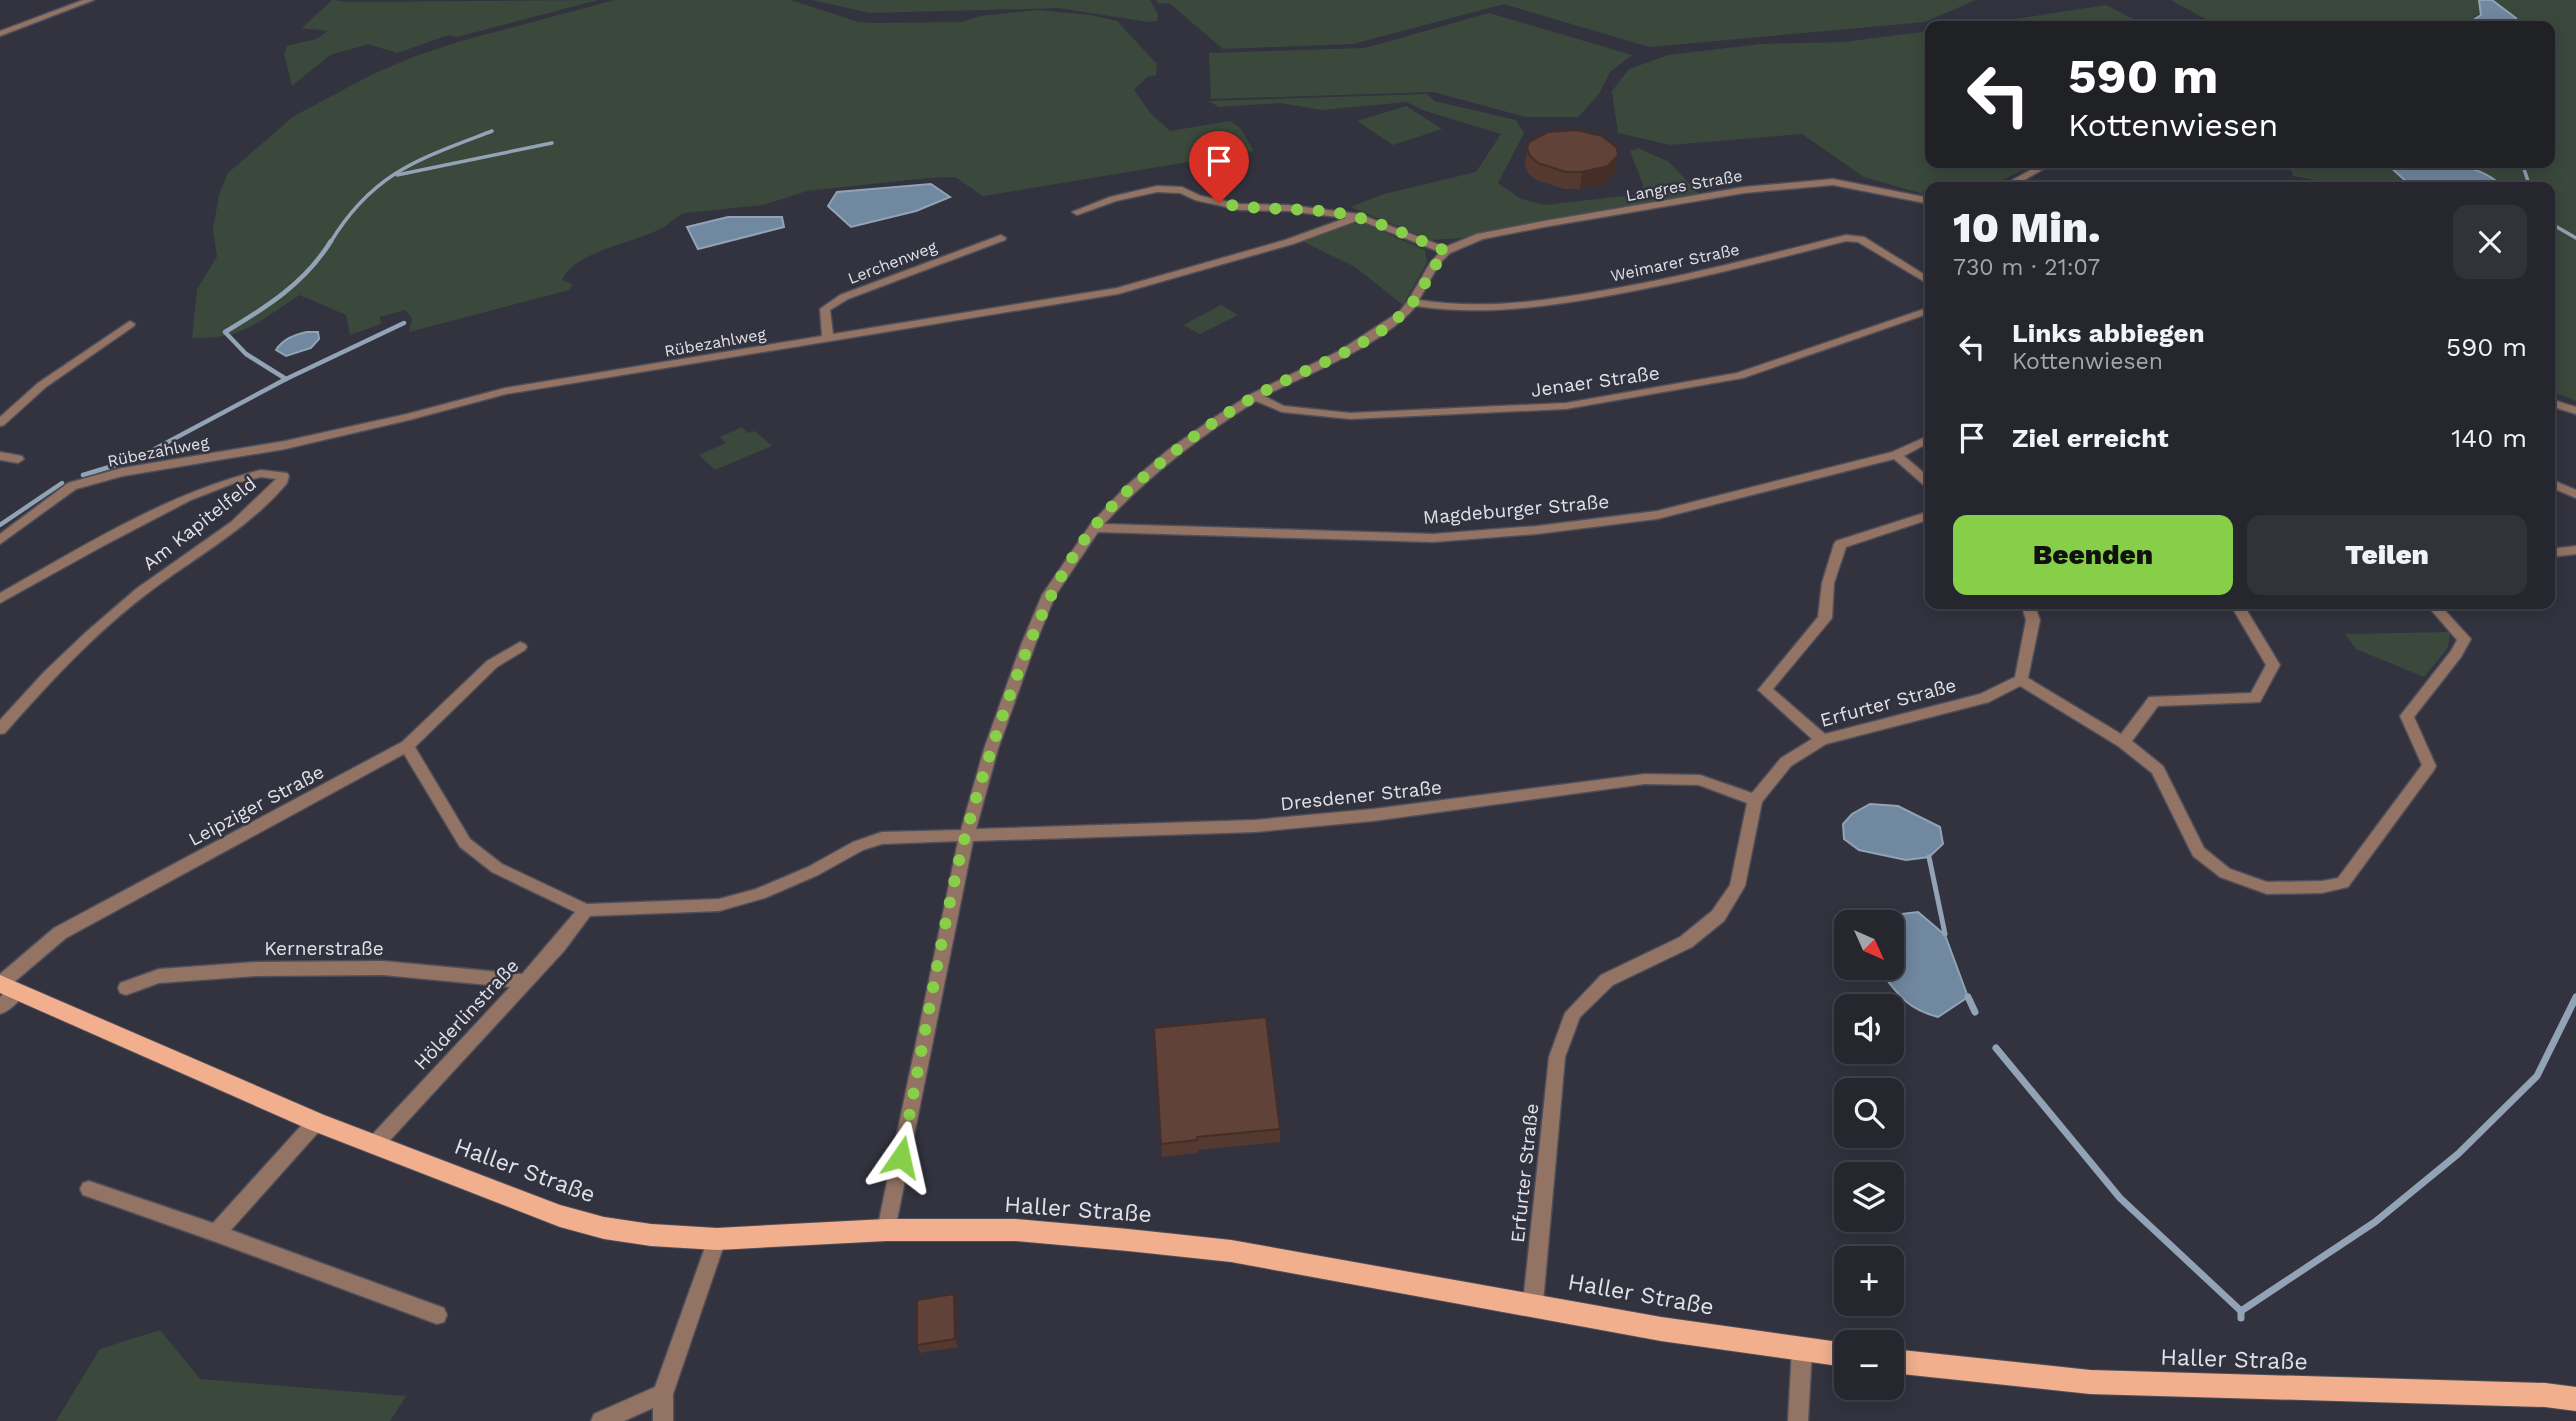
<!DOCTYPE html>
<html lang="de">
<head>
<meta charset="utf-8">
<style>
  :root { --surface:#26262f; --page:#32323b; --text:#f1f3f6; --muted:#a4a5aa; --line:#42434b; --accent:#88cf49 }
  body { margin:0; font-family:"Work Sans",sans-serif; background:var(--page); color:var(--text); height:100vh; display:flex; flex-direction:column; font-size:26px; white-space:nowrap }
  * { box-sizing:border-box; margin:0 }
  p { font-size:23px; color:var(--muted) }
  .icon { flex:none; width:38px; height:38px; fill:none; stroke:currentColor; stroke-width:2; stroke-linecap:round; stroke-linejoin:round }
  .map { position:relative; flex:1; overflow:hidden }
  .drawer { position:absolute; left:1925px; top:182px; width:630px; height:427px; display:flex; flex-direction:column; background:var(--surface); border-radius:14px; box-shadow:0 4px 18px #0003,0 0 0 2px var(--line) }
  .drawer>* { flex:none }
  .hud { position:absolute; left:1925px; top:21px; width:630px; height:147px; border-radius:14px; box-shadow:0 4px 18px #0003,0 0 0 2px var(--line); background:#202124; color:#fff; overflow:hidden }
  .needle { width:46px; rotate:135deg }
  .fabs { position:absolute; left:1834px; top:910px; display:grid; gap:14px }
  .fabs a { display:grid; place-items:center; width:70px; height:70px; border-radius:14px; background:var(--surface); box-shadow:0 4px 18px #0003,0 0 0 2px var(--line); font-size:35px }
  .pin { position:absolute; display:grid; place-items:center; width:60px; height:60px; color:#fff; margin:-72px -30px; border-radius:50% 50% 50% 0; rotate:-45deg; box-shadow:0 0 7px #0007 }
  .pin .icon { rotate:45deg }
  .me { position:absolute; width:77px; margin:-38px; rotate:11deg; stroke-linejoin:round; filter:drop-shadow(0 0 5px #0008) }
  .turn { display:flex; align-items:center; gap:24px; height:147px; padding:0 28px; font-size:32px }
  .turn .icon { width:91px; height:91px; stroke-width:2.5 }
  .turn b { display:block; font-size:49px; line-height:60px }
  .round { display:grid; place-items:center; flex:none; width:74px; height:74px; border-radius:14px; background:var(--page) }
  .summary { display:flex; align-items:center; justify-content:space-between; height:119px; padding:0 28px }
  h1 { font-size:42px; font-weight:800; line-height:52px }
  .cta { display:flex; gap:14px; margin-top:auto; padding:14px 28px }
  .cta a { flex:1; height:80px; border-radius:14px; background:var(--accent); color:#111; font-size:28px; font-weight:800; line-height:80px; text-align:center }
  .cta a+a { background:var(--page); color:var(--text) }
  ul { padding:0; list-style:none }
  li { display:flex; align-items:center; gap:21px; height:91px; padding:0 28px }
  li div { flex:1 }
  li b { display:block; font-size:26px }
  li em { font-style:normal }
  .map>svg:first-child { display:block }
  .green { fill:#3b493c }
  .water { fill:#7088a0; stroke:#92a3b6; stroke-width:2 }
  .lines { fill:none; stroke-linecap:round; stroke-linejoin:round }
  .stream-far3 { stroke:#92a3b6; stroke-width:3.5 }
  .stream-far2 { stroke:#92a3b6; stroke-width:4.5 }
  .stream-far1 { stroke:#92a3b6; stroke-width:5 }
  .stream { stroke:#92a3b6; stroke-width:7 }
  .minor-casing { stroke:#4e4f5a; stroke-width:3 }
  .primary-casing { stroke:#4e4f5a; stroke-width:2 }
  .minor { fill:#937363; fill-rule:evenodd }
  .primary { fill:#f1af8e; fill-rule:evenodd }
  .wall { fill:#533930 }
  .shaded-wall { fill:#442e27 }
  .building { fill:#614238; stroke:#442e27; stroke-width:2 }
  .route { stroke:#88cf49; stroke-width:12; stroke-dasharray:0 21.6 }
  .labels { text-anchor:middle; stroke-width:5; stroke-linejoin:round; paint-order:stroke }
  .far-street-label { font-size:16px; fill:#e0e1e9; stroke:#32333f }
  .street-label { font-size:19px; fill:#e0e1e9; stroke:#32333f }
  .near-street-label { font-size:23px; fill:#e0e1e9; stroke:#32333f }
</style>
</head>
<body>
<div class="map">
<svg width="2576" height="1421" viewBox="0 0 2576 1421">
  <rect width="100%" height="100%" fill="#32333f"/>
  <g class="green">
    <path d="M332,0L348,2L598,0L457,37L449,35L397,53L368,44L330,55L292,86L284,54L287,46L316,39L328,31L302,28Z"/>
    <path d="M615,0H791L858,22L875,23L961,22L980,16L1037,10L1091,15L1117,21L1157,64L1156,75L1147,77L1134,90L1151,114L1170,131L1230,121L1240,128L1254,151L983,196L955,177L928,178L807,191L763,205L684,213C675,217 670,224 662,228C634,243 573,252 562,280L573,284L569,290L409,332L412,318L405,310L380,317L381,324L350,335L346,315L300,295C258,321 244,340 192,338L197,289L217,257L213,229L219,195L228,173L294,116L373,74L413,57L461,41Z"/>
    <path d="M812,0H1150L1158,15L1157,21L1148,22L1059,8L870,13Z"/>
    <path d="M1156,0H1976L1925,22L1649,47L1504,4L1353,44L1223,49L1169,3L1159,4Z"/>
    <path d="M2171,0H2479L2481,15L2464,26H2235L2205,19Z"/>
    <path d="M2492,0H2576V401L2550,391V187H2489L2453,163H2550V26H2519L2516,18Z"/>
    <path d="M2106,5L2147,26H1968Z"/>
    <path d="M1489,13L1632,55L1610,72L1599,94L1578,117H1526L1433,92L1211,99L1209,53L1365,48Z"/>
    <path d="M1930,31V163H2033C1993,190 1977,187 1930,187V196L1864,177L1802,134L1670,145L1618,133L1612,91L1629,69L1668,55L1761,44L1843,42Z"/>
    <path d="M1428,94L1434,101L1516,120L1524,133L1498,183L1521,199L1545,205L1642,194L1643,184L1630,151L1638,148L1669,162L1700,195L1521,225L1461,238L1432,240L1350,207L1384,194L1476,172L1501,134L1425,111L1407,102L1322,110L1280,103L1219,107L1208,101Z"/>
    <path d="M1406,106L1442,129L1393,145L1357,121Z"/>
    <path d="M2289,163H2390L2389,165L2408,183L2432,187H2354L2293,176Z"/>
    <path d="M1360,222L1425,250L1427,262L1403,305L1355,267L1302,241Z"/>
    <path d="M1221,305L1238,315L1200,334L1183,325Z"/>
    <path d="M742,427L748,433L755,431L772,446L715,470L699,455L726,443L720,437Z"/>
    <path d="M2451,632L2447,649L2424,677L2356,649L2345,634Z"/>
    <path d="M160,1330L200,1379L406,1396L390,1421H56L100,1349Z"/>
  </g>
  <g class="water">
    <path d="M2479,0H2492L2516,18L2519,26H2464L2481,15Z"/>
    <path d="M2390,163C2427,163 2472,158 2501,185L2492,187H2432L2408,183L2388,165Z"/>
    <path d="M931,184L950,197L916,211L851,227L828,206L837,192Z"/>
    <path d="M728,217H782L784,227L698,249L687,227Z"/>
    <path d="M307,332H318L319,339L311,348L286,356L276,350C283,339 294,335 307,332Z"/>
    <path d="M1870,804L1898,806L1940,827L1943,844L1929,857L1906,860L1859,850L1844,839L1843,824L1852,814Z"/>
    <path d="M1918,912L1945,935L1968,997L1938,1017C1906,1009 1897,993 1878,968H1892V922H1877L1885,916Z"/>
  </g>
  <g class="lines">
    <g class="stream-far3">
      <path d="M2522,163L2530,187"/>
      <path d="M397,175L552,143"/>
      <path d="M2550,223L2576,238"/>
      <path d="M330,243C373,172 419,159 492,131"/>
    </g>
    <g class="stream-far2">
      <path d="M286,379L246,354L225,332C267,307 305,283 331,241"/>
      <path d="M83,475L136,459L286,379L404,323"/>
      <path d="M0,525L62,483"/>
    </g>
    <path class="stream-far1" d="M1929,857L1945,934"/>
    <g class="stream">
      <path d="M1968,997L1975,1012"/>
      <path d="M1996,1048L2120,1198L2241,1311V1318"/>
      <path d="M2241,1311L2375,1222L2458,1154L2537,1076L2576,997"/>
    </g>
    <g class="minor-casing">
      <g id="minor">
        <path d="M83,0H94L0,36V31Z"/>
        <path d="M2043,163H2054L2012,187H2000Z"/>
        <path d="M1833,179L1930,198V204L1833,185L1744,193L1544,227L1483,239L1450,253L1439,264L1419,300C1482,310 1544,301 1606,290C1687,276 1766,255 1846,235L1864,237L1930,278V285L1858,242L1846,241C1768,261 1691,281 1612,295C1546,307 1482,316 1416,306C1383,345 1310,373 1264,396L1284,406L1350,413L1566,403L1737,373L1930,307V313L1743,378L1566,409L1350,419L1282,412L1256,401C1200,436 1149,475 1104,524L1433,534L1537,526L1657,511L1892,452L1930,435V442L1904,456L1930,478V488L1926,487L1894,459L1657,519L1537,534L1433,542L1098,532L1055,596L1035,645L998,749L976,829L1255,820L1373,809L1645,774L1700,775L1752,793L1781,758L1812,739L1758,690L1818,617L1822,583L1834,544L1836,541L1930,511V519L1846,547L1834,583L1832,618L1773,689L1825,734L1980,694L2015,677L2026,620L2021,604H2034L2040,620L2028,678L2121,734L2149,697L2251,693L2266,665L2230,604H2243L2280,665L2260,702L2158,706L2132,741L2163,766L2204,848L2230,869L2267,882L2322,881L2338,878L2422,765L2400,716L2451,651L2457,640L2426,604H2439L2471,639L2461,657L2414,717L2436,766L2434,770L2348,887L2322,893L2267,894L2220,877L2193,856L2152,773L2118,746L2020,686L1989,702L1826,744L1791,766L1762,802L1745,886L1724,921L1692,947L1613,985L1580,1017L1565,1057L1543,1303L1540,1310L1533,1312L1526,1310L1523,1303L1549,1057L1565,1013L1601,975L1680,937L1712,911L1730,885L1747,803L1699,785L1645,784L1373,821L1255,832L973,841L895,1230L893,1236L886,1239L879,1236L877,1230L958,841L882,844L863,850L818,875L765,898L719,911L590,916L564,951L381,1150L375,1152L369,1150L366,1144L369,1138L510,987L383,975L256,976L159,983L126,995L120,993L118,988L120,983L159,969L256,962L383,961L522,974L575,912L492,872L460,847L404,754L66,938L6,989L0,991V974L54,928L402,742L487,661L520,642L525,644L527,647L525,650L497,667L415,747L470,839L502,864L587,904L719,899L756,889L808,867L853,842L882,832L961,830L984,749L1021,645L1042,595L1090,525L1125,487L1168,450L1215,417L1251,394L1339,351L1399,312L1408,301L1430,263L1440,252L1359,220L1293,244L1118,294L506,394L409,420L285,449L123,476L76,489L0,544V534L68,483L122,468L285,441L407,414L505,388L822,336L820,309L840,295L1001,235L1006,238L1005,240L848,299L830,310L833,334L1117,288L1285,240L1346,218L1288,211L1240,210L1195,200L1180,193L1157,192L1116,201L1077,215L1072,212L1110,197L1157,186L1182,187L1201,196L1240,204L1288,205L1359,214L1445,247L1477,234L1544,221L1744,187Z"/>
        <path d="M130,321L135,324L134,326L46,387L4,425L0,426V417L38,383Z"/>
        <path d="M2550,399L2576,407V414L2550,406Z"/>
        <path d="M0,452L22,456L24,459L18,463L0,460Z"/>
        <path d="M261,470L287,473L289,476L287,483C250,528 194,558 148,593C95,633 49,683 5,733L0,734V720L44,672L85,633L136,589L231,522L276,479L261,477L232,484L191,500L103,546L0,603V593C84,546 167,493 261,470Z"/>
        <path d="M2550,479L2576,490V498L2550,487Z"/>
        <path d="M2576,546V554L2550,557V549Z"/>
        <path d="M17,984L23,986L25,991C21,1000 10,1011 0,1014V997L11,986Z"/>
        <path d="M316,1114L322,1116L325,1122L322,1128L231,1230L444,1308L447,1315L444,1322L437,1324L216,1242L89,1197L83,1195L80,1189L83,1183L89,1181L213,1223L310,1116Z"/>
        <path d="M717,1230L724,1233L726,1239L673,1394V1421H653V1408L624,1421H591L594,1414L655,1387L708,1239L710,1233Z"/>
        <path d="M1802,1339L1809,1342L1812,1349L1808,1421H1788L1792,1349L1795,1342Z"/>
      </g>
    </g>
    <g class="primary-casing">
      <g id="primary">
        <path d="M0,975L324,1115L560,1205L604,1217L651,1224L717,1228L886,1219H1015L1128,1229L1231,1240L1661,1317L1846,1343V1367L1661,1341L1231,1262L1128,1251L1015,1241H886L717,1250L651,1246L604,1239L560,1227L308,1129L0,993Z"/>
        <path d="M1892,1349L2090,1370L2545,1383L2576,1387V1411L2545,1407L2090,1394L1892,1373Z"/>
      </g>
    </g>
    <use href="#minor" class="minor"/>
    <use href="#primary" class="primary"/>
  </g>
  <g class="wall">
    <path d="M1527,149L1618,155L1615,172L1605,184L1580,189H1564L1536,180L1528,173L1525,166Z"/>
    <path d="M1154,1028L1280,1129V1142L1198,1150V1153L1162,1157Z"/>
    <path d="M954,1294L957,1302L958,1347L920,1353L917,1345Z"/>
  </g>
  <g class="shaded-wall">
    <path d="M1618,155L1615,172L1605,184L1580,189L1582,172Z"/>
    <path d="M954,1294L957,1302L958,1347L955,1339Z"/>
  </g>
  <g class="building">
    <path d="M1577,130L1602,136L1617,148L1618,155L1608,166L1582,172H1566L1538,163L1530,156L1527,149L1529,142L1548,132Z"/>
    <path d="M1266,1017L1280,1129L1197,1137V1140L1161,1144L1154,1028Z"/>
    <path d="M954,1294L955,1339L917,1345V1300Z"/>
  </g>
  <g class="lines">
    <path class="route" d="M901,1157C921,1060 936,962 958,865C971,810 989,756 1007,703C1035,625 1067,543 1132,487C1170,454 1210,422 1254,397C1302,369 1359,353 1401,315C1421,298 1429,270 1446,251C1411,237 1375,219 1338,213C1299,207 1258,211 1219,203"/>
  </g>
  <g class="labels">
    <g class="far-street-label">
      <text transform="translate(1684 185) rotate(-10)" y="6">Langres Straße</text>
      <text transform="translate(892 262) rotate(-21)" y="6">Lerchenweg</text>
      <text transform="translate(1675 262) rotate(-12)" y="6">Weimarer Straße</text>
      <text transform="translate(715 342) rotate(-10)" y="6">Rübezahlweg</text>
      <text transform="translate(158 451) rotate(-11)" y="6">Rübezahlweg</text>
    </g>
    <g class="street-label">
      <text transform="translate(1595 381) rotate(-8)" y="7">Jenaer Straße</text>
      <text transform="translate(1516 509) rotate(-5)" y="7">Magdeburger Straße</text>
      <text transform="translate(199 523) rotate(-38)" y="7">Am Kapitelfeld</text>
      <text transform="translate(1888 702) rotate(-15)" y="7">Erfurter Straße</text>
      <text transform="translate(1361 795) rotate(-6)" y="7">Dresdener Straße</text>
      <text transform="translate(256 805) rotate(-28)" y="7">Leipziger Straße</text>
      <text x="324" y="955">Kernerstraße</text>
      <text transform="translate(466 1014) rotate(-47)" y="7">Hölderlinstraße</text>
      <text transform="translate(1524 1173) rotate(-84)" y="7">Erfurter Straße</text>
    </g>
    <g class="near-street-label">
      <text transform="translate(525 1170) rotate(20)" y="8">Haller Straße</text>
      <text transform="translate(1078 1209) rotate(4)" y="8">Haller Straße</text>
      <text transform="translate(1641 1294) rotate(10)" y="8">Haller Straße</text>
      <text transform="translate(2234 1359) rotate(2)" y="8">Haller Straße</text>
    </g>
  </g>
</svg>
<div class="fabs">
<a><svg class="needle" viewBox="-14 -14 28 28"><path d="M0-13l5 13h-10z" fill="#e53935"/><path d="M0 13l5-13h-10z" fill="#a4a5aa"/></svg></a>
<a><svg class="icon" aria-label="sound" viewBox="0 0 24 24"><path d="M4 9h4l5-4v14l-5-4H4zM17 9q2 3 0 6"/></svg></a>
<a><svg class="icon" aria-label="search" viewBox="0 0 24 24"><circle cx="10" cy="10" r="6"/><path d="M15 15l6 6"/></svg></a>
<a><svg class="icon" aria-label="layers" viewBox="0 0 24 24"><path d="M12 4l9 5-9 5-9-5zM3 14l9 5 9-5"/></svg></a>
<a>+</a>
<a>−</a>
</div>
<div class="pin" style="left:1219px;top:203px;background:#d93025"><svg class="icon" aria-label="arrive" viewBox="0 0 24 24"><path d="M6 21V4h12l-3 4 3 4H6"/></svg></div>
<svg class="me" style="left:901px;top:1157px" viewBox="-20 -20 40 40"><path d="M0-17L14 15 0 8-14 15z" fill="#88cf49" stroke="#fff" stroke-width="4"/></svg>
<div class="hud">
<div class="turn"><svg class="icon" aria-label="left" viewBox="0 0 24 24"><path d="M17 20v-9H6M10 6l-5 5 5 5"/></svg><div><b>590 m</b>Kottenwiesen</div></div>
</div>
<section class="drawer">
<div class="summary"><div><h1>10 Min.</h1><p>730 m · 21:07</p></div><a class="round"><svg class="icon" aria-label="close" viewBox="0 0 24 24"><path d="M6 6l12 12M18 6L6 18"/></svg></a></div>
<ul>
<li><svg class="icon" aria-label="left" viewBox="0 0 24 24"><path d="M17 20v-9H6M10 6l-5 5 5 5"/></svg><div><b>Links abbiegen</b><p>Kottenwiesen</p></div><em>590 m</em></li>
<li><svg class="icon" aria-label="arrive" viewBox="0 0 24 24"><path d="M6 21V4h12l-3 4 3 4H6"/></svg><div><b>Ziel erreicht</b></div><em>140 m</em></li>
</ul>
<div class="cta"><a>Beenden</a><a>Teilen</a></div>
</section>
</div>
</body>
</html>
